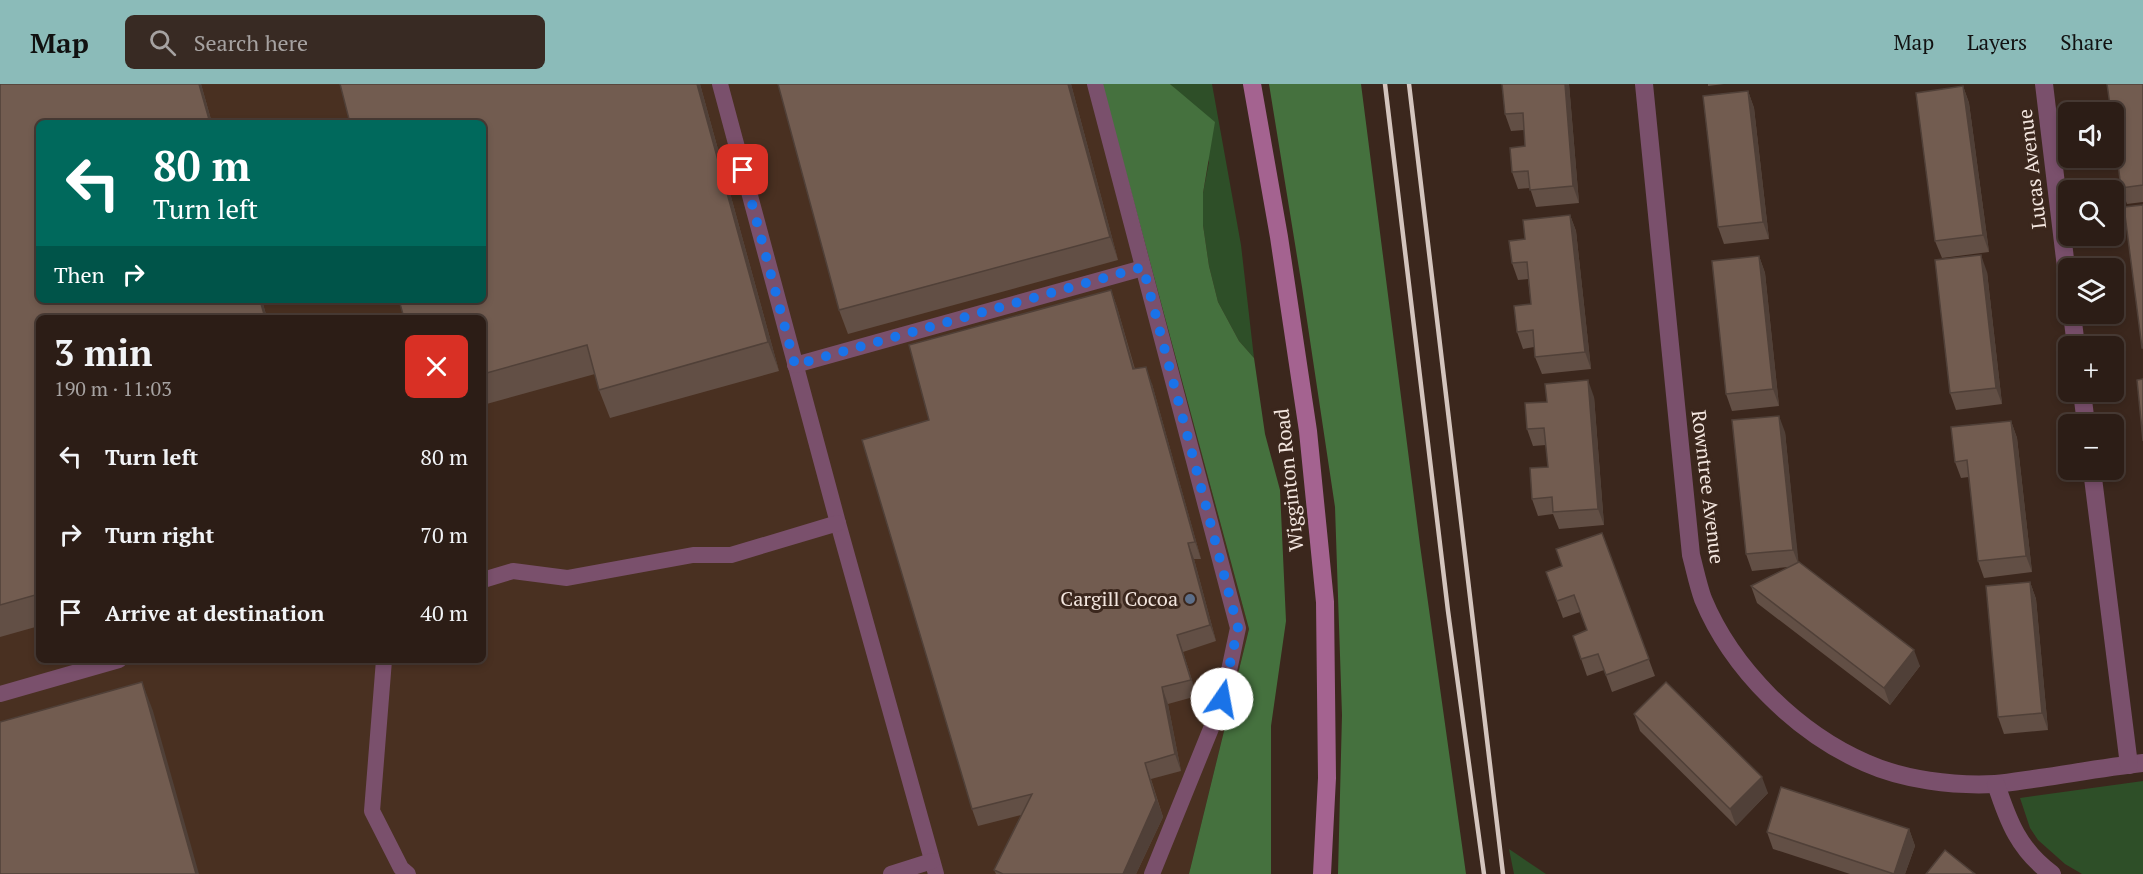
<!DOCTYPE html>
<html lang="en">
<head>
<meta charset="utf-8">
<style>
  :root { --surface:#2c1d16; --page:#382a23; --text:#f1f3f6; --muted:#a6a2a1; --line:#483b35; --accent:#8bbbb9 }
  body { margin:0; font-family:"PT Serif",serif; background:var(--page); color:var(--text); height:100vh; display:flex; flex-direction:column; font-size:22px; white-space:nowrap }
  * { box-sizing:border-box; margin:0 }
  p { font-size:20px; color:var(--muted) }
  .icon { flex:none; width:33px; height:33px; fill:none; stroke:currentColor; stroke-width:2; stroke-linecap:round; stroke-linejoin:round }
  .map { position:relative; flex:1; overflow:hidden }
  .details { position:absolute; left:36px; top:231px; width:450px; height:348px; display:flex; flex-direction:column; background:var(--surface); border-radius:9px; box-shadow:0 3px 9px #0003,0 0 0 2px var(--line) }
  .details>* { flex:none }
  .banner { position:absolute; left:36px; top:36px; width:450px; height:183px; border-radius:9px; box-shadow:0 3px 9px #0003,0 0 0 2px var(--line); background:#00695c; color:#fff; overflow:hidden }
  .fabs { position:absolute; left:2058px; top:18px; display:grid; gap:12px }
  .fabs a { display:grid; place-items:center; width:66px; height:66px; border-radius:9px; background:var(--surface); box-shadow:0 3px 9px #0003,0 0 0 2px var(--line); font-size:30px }
  .pin { position:absolute; display:grid; place-items:center; width:51px; height:51px; color:#fff; margin:-26px; border-radius:12px; box-shadow:0 3px 9px #0006 }
  .me { position:absolute; width:66px; margin:-33px; rotate:12deg; stroke-linejoin:round; filter:drop-shadow(0 0 4px #0008) }
  .turn { display:flex; align-items:center; gap:21px; height:126px; padding:0 18px; font-size:27px }
  .turn .icon { width:78px; height:78px; stroke-width:2.5 }
  .turn b { display:block; font-size:42px; line-height:51px }
  .then { display:flex; align-items:center; height:57px; padding:0 18px; background:#0003; gap:12px; font-size:22px }
  .round { display:grid; place-items:center; flex:none; width:63px; height:63px; border-radius:9px; background:var(--page) }
  .headline { display:flex; align-items:center; justify-content:space-between; height:102px; padding:0 18px }
  h1 { font-size:36px; font-weight:700; line-height:45px }
  ul { padding:0; list-style:none }
  li { display:flex; align-items:center; gap:18px; height:78px; padding:0 18px }
  li div { flex:1 }
  li b { display:block; font-size:22px }
  li em { font-style:normal }
  header { display:flex; align-items:center; gap:36px; box-sizing:border-box; height:84px; padding:0 30px; background:var(--accent); color:#111 }
  header strong { font-size:28px }
  nav { display:flex; gap:33px; margin-inline-start:auto; font-size:21px }
  .search { width:420px; height:54px; background:var(--page); display:flex; align-items:center; gap:15px; box-sizing:border-box; padding:0 21px; border-radius:9px; color:var(--muted); font-size:22px }
  .map>svg:first-child { display:block }
  .built { fill:#493021; fill-rule:evenodd }
  .green { fill:#2e4f28 }
  .forest { fill:#45713e }
  .lines { fill:none; stroke-linecap:round; stroke-linejoin:round }
  .lane { stroke:#7a506c; stroke-width:16 }
  .street { stroke:#7a506c; stroke-width:18 }
  .secondary { stroke:#a46390; stroke-width:18 }
  .rail { stroke:#d4c5be; stroke-width:4.5 }
  .wall { fill:#624f45 }
  .shaded-wall { fill:#504038 }
  .building { fill:#725c50; stroke:#504038; stroke-width:1.5 }
  .route { stroke:#1a73e8; stroke-width:10; stroke-dasharray:0 18 }
  .service-dot { fill:#5c6f8a; stroke:#3b271d; stroke-width:2 }
  .labels { text-anchor:middle; stroke-width:6; stroke-linejoin:round; paint-order:stroke }
  .street-label { font-size:20px; fill:#f3e6df; stroke:#3b271d }
  .poi-label { font-size:20px; fill:#f3e6df; stroke:#3b271d; text-anchor:end }
</style>
</head>
<body>
<header>
<strong>Map</strong>
<div class="search"><svg class="icon" aria-label="search" viewBox="0 0 24 24"><circle cx="10" cy="10" r="6"/><path d="M15 15l6 6"/></svg>Search here</div>
<nav><a>Map</a><a>Layers</a><a>Share</a></nav>
</header>
<div class="map">
<svg width="2143" height="790" viewBox="0 0 2143 790">
  <rect width="100%" height="100%" fill="#3b271d"/>
  <path class="built" d="M0,0H1102L1249,545L1189,790H0ZM39,39H483V216H39ZM39,234H483V576H39Z"/>
  <g class="green">
    <path d="M1170,0H1212L1241,161L1254,274L1239,257L1218,218L1209,182L1203,141V109L1209,78L1189,18Z"/>
    <path d="M2143,697V790H2082L2065,780L2038,756L2030,744L2020,714Z"/>
    <path d="M1509,765L1546,790H1514Z"/>
  </g>
  <g class="forest">
    <path d="M1102,0H1170L1215,38L1203,109V141L1209,182L1218,218L1239,257L1254,274L1265,350L1280,406L1286,537L1271,642V790H1189L1249,545Z"/>
    <path d="M1269,0H1361L1420,461L1466,790H1338L1342,631L1335,423L1302,203Z"/>
  </g>
  <g class="lines">
    <g class="lane">
      <path d="M720,0L838,439L936,790"/>
      <path d="M1095,0L1238,544L1223,615L1152,790"/>
      <path d="M795,281L1143,184"/>
      <path d="M483,496L513,487L567,494L693,471H731L838,439"/>
      <path d="M384,576L372,727L401,784L408,790"/>
      <path d="M0,610L119,576"/>
      <path d="M891,790L932,777"/>
    </g>
    <g class="street">
      <path d="M1644,0L1691,471C1695,486 1698,501 1703,515C1732,585 1797,649 1866,679C1904,696 1953,702 1995,700C2010,699 2025,696 2040,694C2074,689 2108,683 2143,679"/>
      <path d="M2044,0L2068,200"/>
      <path d="M2072,230L2076,262"/>
      <path d="M2082,308L2086,340"/>
      <path d="M2092,386L2129,681"/>
      <path d="M1996,700C2008,737 2019,766 2052,790"/>
    </g>
    <path class="secondary" d="M1252,0L1279,153L1308,347L1325,518L1327,694L1322,790"/>
    <g class="rail">
      <path d="M1385,0L1448,527L1484,790"/>
      <path d="M1409,0L1503,790"/>
    </g>
  </g>
  <g class="wall">
    <path d="M0,0H201L267,234H39V542L0,553Z"/>
    <path d="M700,0L779,287L610,334L599,306L595,290L483,321V234Z"/>
    <path d="M778,0H1071L1118,176L848,250L839,226Z"/>
    <path d="M1569,0L1579,119L1536,123L1530,104L1518,105L1512,88L1525,62L1524,46L1511,47L1505,30Z"/>
    <path d="M1708,0H1724L1708,2Z"/>
    <path d="M2143,0V118L2127,120L2121,104Z"/>
    <path d="M1963,2L1969,19L1989,168L1942,174L1935,157Z"/>
    <path d="M1748,7L1754,24L1769,155L1724,160L1718,143Z"/>
    <path d="M1570,131L1576,147L1591,285L1542,290L1535,273L1534,263L1523,265L1517,248L1531,220L1528,195L1518,196L1512,179L1525,155Z"/>
    <path d="M1759,172L1765,189L1779,322L1732,327L1726,310Z"/>
    <path d="M1987,188L2002,320L1956,326L1950,309Z"/>
    <path d="M1111,206L1117,223L1135,285L1152,300L1201,475H1194L1216,557L1183,568L1197,612L1168,620L1181,687L1151,695L1163,733L1136,790H996L994,786L1021,731L978,742L972,725Z"/>
    <path d="M1594,313L1604,441L1559,445L1553,430L1538,432L1532,415L1548,383L1546,361L1533,362L1527,345L1547,318Z"/>
    <path d="M2011,337L2017,354L2032,488L1984,494L1978,477L1969,393L1961,394L1955,378Z"/>
    <path d="M1785,348L1798,478L1920,582L1890,621L1757,519L1751,502L1788,483L1752,487L1746,470Z"/>
    <path d="M1602,449L1655,592L1612,608L1604,586L1587,592L1573,552L1587,546L1580,528L1563,534L1546,488L1562,482Z"/>
    <path d="M2030,498L2036,515L2048,646L2004,650L1998,633Z"/>
    <path d="M1634,630L1768,709L1736,742L1640,647Z"/>
    <path d="M1909,745L1915,762L1905,790H1850L1773,765L1767,748Z"/>
  </g>
  <g class="shaded-wall">
    <path d="M199,0H201L212,39H210Z"/>
    <path d="M697,0H700L779,287L768,258Z"/>
    <path d="M1068,0H1071L1118,176L1110,153Z"/>
    <path d="M1565,0H1569L1579,119L1573,102Z"/>
    <path d="M1963,2L1969,19L1989,168L1983,151Z"/>
    <path d="M1748,7L1754,24L1769,155L1763,138Z"/>
    <path d="M1570,131L1576,147L1591,285L1585,268Z"/>
    <path d="M1981,171L1987,188L2002,320L1996,304Z"/>
    <path d="M1759,172L1765,189L1779,322L1773,305Z"/>
    <path d="M1111,206L1117,223L1139,302L1133,285Z"/>
    <path d="M260,216H262L267,234H265Z"/>
    <path d="M1146,283L1152,300L1201,475L1195,458Z"/>
    <path d="M1588,296L1594,313L1604,441L1598,425Z"/>
    <path d="M1779,332L1785,348L1799,482L1793,466Z"/>
    <path d="M2011,337L2017,354L2032,488L2026,472Z"/>
    <path d="M1188,459L1194,475L1216,557L1210,541Z"/>
    <path d="M2030,498L2036,515L2048,646L2042,629Z"/>
    <path d="M1177,551L1183,568L1197,612L1191,596Z"/>
    <path d="M1914,566L1920,582L1890,621L1884,604Z"/>
    <path d="M142,598L153,627L199,790H196Z"/>
    <path d="M1162,603L1168,620L1181,687L1175,670Z"/>
    <path d="M1145,679L1163,733L1136,790H1123Z"/>
    <path d="M1762,693L1768,709L1736,742L1730,725Z"/>
    <path d="M1909,745L1915,762L1905,790H1894Z"/>
  </g>
  <g class="building">
    <path d="M0,0H199L210,39H39V216H260L265,234H39V510L0,521Z"/>
    <path d="M340,0H697L768,258L599,306L587,261L483,290V234H404L399,216H483V39H350Z"/>
    <path d="M778,0H1068L1110,153L839,226Z"/>
    <path d="M1502,0H1565L1573,102L1530,106L1528,87L1512,88L1510,64L1525,62L1523,29L1505,30Z"/>
    <path d="M2107,0H2143V101L2121,104L2114,47V28H2111Z"/>
    <path d="M1963,2L1983,151L1935,157L1916,9Z"/>
    <path d="M1748,7L1763,138L1718,143L1703,12Z"/>
    <path d="M2143,121V264H2142L2124,123Z"/>
    <path d="M1570,131L1585,268L1535,273L1533,246L1517,248L1514,222L1531,220L1527,178L1512,179L1509,157L1525,155L1523,136Z"/>
    <path d="M1981,171L1996,304L1950,309L1935,176Z"/>
    <path d="M1759,172L1773,305L1726,310L1712,177Z"/>
    <path d="M1111,206L1133,285L1146,283L1195,458L1188,459L1210,541L1177,551L1191,596L1162,603L1175,670L1145,679L1156,716L1123,790H1003L994,786L1032,710L972,725L862,356L929,336L909,261Z"/>
    <path d="M2143,295V357L2137,296Z"/>
    <path d="M1588,296L1598,425L1553,428L1552,413L1532,415L1530,384L1548,383L1544,344L1527,345L1525,319L1547,318L1545,300Z"/>
    <path d="M1779,332L1793,466L1746,470L1732,336Z"/>
    <path d="M2011,337L2026,472L1978,477L1967,376L1955,378L1951,343Z"/>
    <path d="M1602,449L1649,575L1606,591L1598,570L1581,575L1573,552L1587,546L1574,511L1557,517L1546,488L1562,482L1556,465Z"/>
    <path d="M1799,478L1914,566L1884,604L1751,502Z"/>
    <path d="M2030,498L2042,629L1998,633L1986,502Z"/>
    <path d="M142,598L196,790H0V638Z"/>
    <path d="M1666,598L1762,693L1730,725L1634,630Z"/>
    <path d="M1781,703L1909,745L1894,790L1767,748Z"/>
    <path d="M1945,766L1975,790H1926Z"/>
  </g>
  <g class="lines">
    <path class="route" d="M743,86L795,281L1143,183L1238,544L1222,615"/>
  </g>
  <circle class="service-dot" cx="1190" cy="515" r="6"/>
  <g class="labels">
    <g class="street-label">
      <text transform="translate(2032 85) rotate(-97)" y="7">Lucas Avenue</text>
      <text transform="translate(1289 396) rotate(-96)" y="7">Wigginton Road</text>
      <text transform="translate(1708 403) rotate(83)" y="7">Rowntree Avenue</text>
    </g>
    <g class="poi-label">
      <text x="1178" y="522">Cargill Cocoa</text>
    </g>
  </g>
</svg>
<div class="fabs">
<a><svg class="icon" aria-label="sound" viewBox="0 0 24 24"><path d="M4 9h4l5-4v14l-5-4H4zM17 9q2 3 0 6"/></svg></a>
<a><svg class="icon" aria-label="search" viewBox="0 0 24 24"><circle cx="10" cy="10" r="6"/><path d="M15 15l6 6"/></svg></a>
<a><svg class="icon" aria-label="layers" viewBox="0 0 24 24"><path d="M12 4l9 5-9 5-9-5zM3 14l9 5 9-5"/></svg></a>
<a>+</a>
<a>−</a>
</div>
<div class="pin" style="left:743px;top:86px;background:#d93025"><svg class="icon" aria-label="arrive" viewBox="0 0 24 24"><path d="M6 21V4h12l-3 4 3 4H6"/></svg></div>
<svg class="me" style="left:1222px;top:615px" viewBox="-20 -20 40 40"><circle r="19" fill="#fff"/><path d="M0-13L10 11 0 6-10 11z" fill="#1a73e8"/></svg>
<div class="banner">
<div class="turn"><svg class="icon" aria-label="left" viewBox="0 0 24 24"><path d="M17 20v-9H6M10 6l-5 5 5 5"/></svg><div><b>80 m</b>Turn left</div></div>
<div class="then">Then<svg class="icon" aria-label="right" viewBox="0 0 24 24"><path d="M7 20v-9h11M14 6l5 5-5 5"/></svg></div>
</div>
<section class="details">
<div class="headline"><div><h1>3 min</h1><p>190 m · 11:03</p></div><a class="round" style="background:#d93025;color:#fff"><svg class="icon" aria-label="close" viewBox="0 0 24 24"><path d="M6 6l12 12M18 6L6 18"/></svg></a></div>
<ul>
<li><svg class="icon" aria-label="left" viewBox="0 0 24 24"><path d="M17 20v-9H6M10 6l-5 5 5 5"/></svg><div><b>Turn left</b></div><em>80 m</em></li>
<li><svg class="icon" aria-label="right" viewBox="0 0 24 24"><path d="M7 20v-9h11M14 6l5 5-5 5"/></svg><div><b>Turn right</b></div><em>70 m</em></li>
<li><svg class="icon" aria-label="arrive" viewBox="0 0 24 24"><path d="M6 21V4h12l-3 4 3 4H6"/></svg><div><b>Arrive at destination</b></div><em>40 m</em></li>
</ul>
</section>
</div>
</body>
</html>
